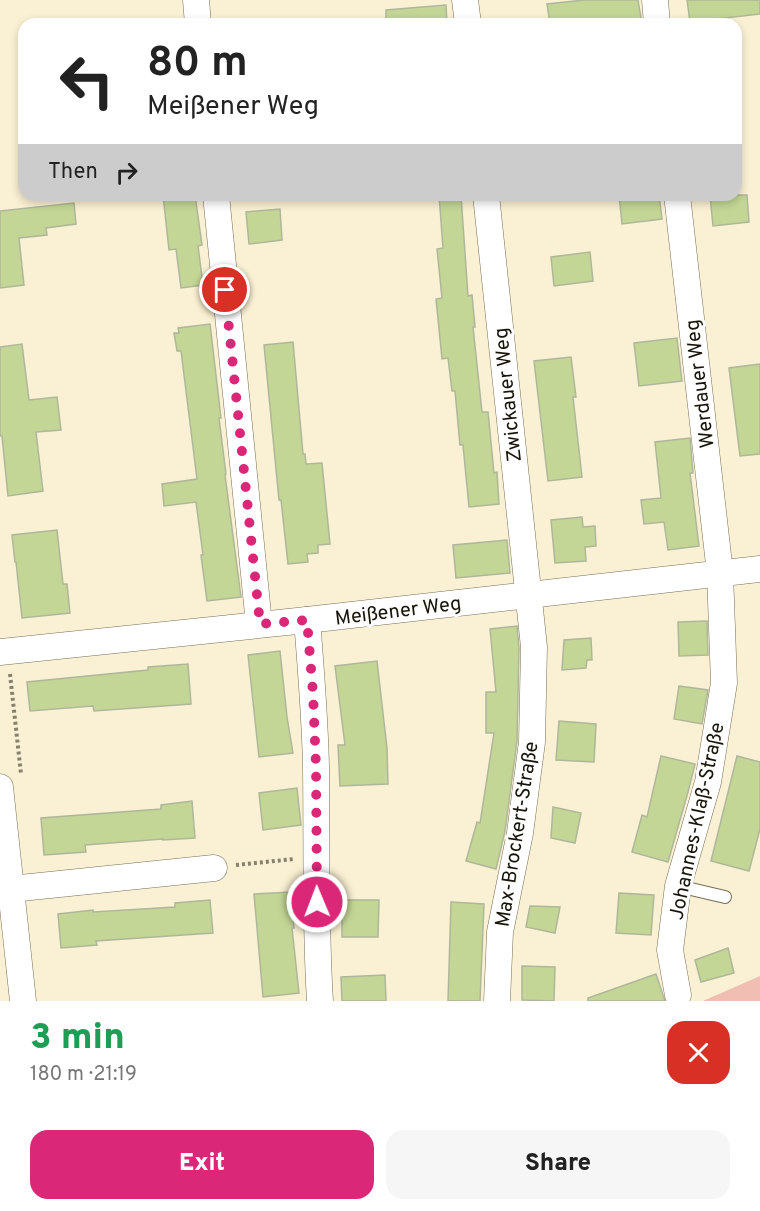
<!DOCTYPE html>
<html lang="en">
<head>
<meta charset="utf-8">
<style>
  :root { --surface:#fff; --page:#f6f6f6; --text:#222; --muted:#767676; --accent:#db2777 }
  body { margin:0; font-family:Overpass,sans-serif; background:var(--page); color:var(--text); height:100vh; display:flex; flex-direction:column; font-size:22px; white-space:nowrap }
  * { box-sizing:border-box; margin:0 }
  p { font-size:20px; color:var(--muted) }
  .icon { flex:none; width:33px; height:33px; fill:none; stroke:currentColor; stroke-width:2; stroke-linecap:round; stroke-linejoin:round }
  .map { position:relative; height:1001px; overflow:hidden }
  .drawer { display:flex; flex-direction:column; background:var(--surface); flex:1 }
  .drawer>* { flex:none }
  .guide { position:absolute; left:18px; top:18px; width:724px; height:183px; border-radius:18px; box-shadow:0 3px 9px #0003; background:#fff; color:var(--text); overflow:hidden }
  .pin { position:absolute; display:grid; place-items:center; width:51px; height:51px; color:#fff; margin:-26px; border:3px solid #fff; border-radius:50%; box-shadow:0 2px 6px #0007 }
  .me { position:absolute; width:66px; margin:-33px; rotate:359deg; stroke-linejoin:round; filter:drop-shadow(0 0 4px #0008) }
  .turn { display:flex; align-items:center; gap:21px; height:126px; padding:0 30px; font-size:27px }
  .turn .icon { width:78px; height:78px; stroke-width:2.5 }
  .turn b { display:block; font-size:42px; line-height:51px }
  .then { display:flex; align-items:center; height:57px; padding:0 30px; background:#0003; gap:12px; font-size:22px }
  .round { display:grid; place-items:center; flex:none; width:63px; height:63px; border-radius:18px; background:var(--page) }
  .summary { display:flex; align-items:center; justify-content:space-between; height:102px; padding:0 30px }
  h1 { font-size:36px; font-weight:800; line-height:45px; color:#1e9e55 }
  .action { display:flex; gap:12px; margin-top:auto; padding:12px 30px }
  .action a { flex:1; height:69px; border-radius:18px; background:var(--accent); color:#fff; font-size:24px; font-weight:800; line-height:69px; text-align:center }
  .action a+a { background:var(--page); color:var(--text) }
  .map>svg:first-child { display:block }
  .green { fill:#f0beb3 }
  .building { fill:#c3d695; stroke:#afb79b; stroke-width:1.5 }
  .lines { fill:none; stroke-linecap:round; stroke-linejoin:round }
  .service-casing { stroke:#786f56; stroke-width:14 }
  .minor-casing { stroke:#786f56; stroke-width:27 }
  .path { stroke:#87816d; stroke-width:4; stroke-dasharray:3 3; stroke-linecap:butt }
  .service { stroke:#fff; stroke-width:12 }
  .minor { stroke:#fff; stroke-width:26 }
  .route { stroke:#db2777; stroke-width:10; stroke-dasharray:0 18 }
  .labels { text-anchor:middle; stroke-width:6; stroke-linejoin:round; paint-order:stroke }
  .street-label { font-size:20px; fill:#171409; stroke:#fefefe }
</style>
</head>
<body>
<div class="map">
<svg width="760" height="1001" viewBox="0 0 760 1001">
  <rect width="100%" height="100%" fill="#faf0d3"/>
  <path class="green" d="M760,976V1001H703Z"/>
  <g class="building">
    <path d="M584,0H638L642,24H550L547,4Z"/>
    <path d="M687,0H760V14L690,22Z"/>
    <path d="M446,5L447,24H386V10Z"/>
    <path d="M163,195H195L202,245L198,246L203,285L181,288L176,249L169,250Z"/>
    <path d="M439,195H461L468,296L472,295L475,327H473L482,412H488L494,473L497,472L499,504L469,507L463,445H460L455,391H452L448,358L442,359L436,299L442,298L437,249L443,248Z"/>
    <path d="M619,195H659L662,219L622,224Z"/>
    <path d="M710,195H747L749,222L713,226Z"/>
    <path d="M74,203L76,224L46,228L47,235L19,238L24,285L0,288V211Z"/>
    <path d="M280,209L282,240L249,244L246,212Z"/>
    <path d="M590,252L593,281L554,286L551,257Z"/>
    <path d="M210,324L221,418H219L226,474L225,475L241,597L207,601L201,555H203L196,502L164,506L162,484L197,479L181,351H177L174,333H179L178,328Z"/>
    <path d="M677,338L682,381L639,386L634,343Z"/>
    <path d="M293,342L303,454H305L306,464L322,463L330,544L318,545V553L307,554L308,562L288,564L281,500H279L264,345Z"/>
    <path d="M22,344L29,400L57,397L61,430L36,432L43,491L8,496L2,436H0V347Z"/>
    <path d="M571,357L576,397H573L582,477L548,481L534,361Z"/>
    <path d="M760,364V454L740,456L729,368Z"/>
    <path d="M690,438L693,473H690L699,546L668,550L664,522L644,524L641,500L661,498L655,442Z"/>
    <path d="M582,517L583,527L595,526L596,546L585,547L586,561L555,563L551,520Z"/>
    <path d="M57,530L63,584H67L70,613L22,618L16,562H15L12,535Z"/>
    <path d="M507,540L510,573L456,578L453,545Z"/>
    <path d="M707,621L708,655L679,656L678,622Z"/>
    <path d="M517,626L519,648L517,741L505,831L496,869L466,861L477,822L480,823L494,733H486V692H496L490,629Z"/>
    <path d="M591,638L592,660H587L586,668L562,670L564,640Z"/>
    <path d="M280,651L287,717L293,753L259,757L248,655Z"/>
    <path d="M377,661L387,748L388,784L340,786L338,745H345L335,666Z"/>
    <path d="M188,664L191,704L94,711L93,706L30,711L27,682L148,670V667Z"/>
    <path d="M679,686L708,690L702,724L674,719Z"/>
    <path d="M559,721L596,724L594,762L556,760Z"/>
    <path d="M661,756L695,764L688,792L668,862L632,852L642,815L647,817Z"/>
    <path d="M737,756L760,762V829L749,871L711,861Z"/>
    <path d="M297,788L301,825L263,830L259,793Z"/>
    <path d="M192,801L195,838L163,840V839L85,845L86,852L44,855L41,818L161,809V805Z"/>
    <path d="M553,807L581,813L575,843L551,838Z"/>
    <path d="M291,892L294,928H292L299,993L263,997L254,894Z"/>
    <path d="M619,893L654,895L651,935L616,933Z"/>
    <path d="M210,900L213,933L96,941L97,945L61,948L58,914L93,910V912L175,907V903Z"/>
    <path d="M342,900H379L378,937H342Z"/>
    <path d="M451,902L484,904L480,1001H448Z"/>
    <path d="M530,906L560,907L555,933L526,927Z"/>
    <path d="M728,948L734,973L701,982L695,960Z"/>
    <path d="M522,966L555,967L554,1001L522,1000Z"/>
    <path d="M656,974L665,1001H588V998Z"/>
    <path d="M385,975L386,1001H342L341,977Z"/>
  </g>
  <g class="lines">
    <g class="service-casing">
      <path id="service" d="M678,886L725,897"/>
    </g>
    <g class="minor-casing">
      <g id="minor">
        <path d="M196,0L198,24"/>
        <path d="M465,0L468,24"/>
        <path d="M655,0L657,24"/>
        <path d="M216,195L259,624"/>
        <path d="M486,195L534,647L532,742L520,833L500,932L497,1001"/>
        <path d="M677,195L720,573L724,683L708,782L678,886L670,950L678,995"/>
        <path d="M307,620C311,669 315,718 316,767C317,845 315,923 320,1001"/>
        <path d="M0,652L307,620L760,569"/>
        <path d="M0,787L23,1001"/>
        <path d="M11,889L214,868"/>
      </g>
    </g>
    <g class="path">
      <path d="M10,674L21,774"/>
      <path d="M236,865L294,859"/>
    </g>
    <use href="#service" class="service"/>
    <use href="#minor" class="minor"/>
  </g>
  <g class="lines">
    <path class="route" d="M225,290L260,624L307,620L313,693L316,766L317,902"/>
  </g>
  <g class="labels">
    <g class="street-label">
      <text transform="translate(699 384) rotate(-97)" y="7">Werdauer Weg</text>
      <text transform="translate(507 395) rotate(-96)" y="7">Zwickauer Weg</text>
      <text transform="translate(398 610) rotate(-7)" y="7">Meißener Weg</text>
      <text transform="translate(696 821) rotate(-78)" y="7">Johannes-Klaß-Straße</text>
      <text transform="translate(516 834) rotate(-81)" y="7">Max-Brockert-Straße</text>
    </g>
  </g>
</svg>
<div class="pin" style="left:225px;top:290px;background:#d93025"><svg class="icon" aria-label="arrive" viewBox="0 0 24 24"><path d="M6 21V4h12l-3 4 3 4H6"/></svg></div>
<svg class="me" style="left:317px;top:902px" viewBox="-20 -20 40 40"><circle r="17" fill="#db2777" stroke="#fff" stroke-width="3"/><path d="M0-11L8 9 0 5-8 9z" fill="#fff"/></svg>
<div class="guide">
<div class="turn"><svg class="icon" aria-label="left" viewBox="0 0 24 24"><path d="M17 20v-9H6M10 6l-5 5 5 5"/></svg><div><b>80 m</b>Meißener Weg</div></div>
<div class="then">Then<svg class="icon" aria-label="right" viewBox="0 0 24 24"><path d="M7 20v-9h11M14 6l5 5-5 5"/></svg></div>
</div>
</div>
<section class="drawer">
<div class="summary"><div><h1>3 min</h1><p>180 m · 21:19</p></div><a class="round" style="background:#d93025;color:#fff"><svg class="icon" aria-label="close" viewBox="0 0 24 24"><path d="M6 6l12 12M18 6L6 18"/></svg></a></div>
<div class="action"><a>Exit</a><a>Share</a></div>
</section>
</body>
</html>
